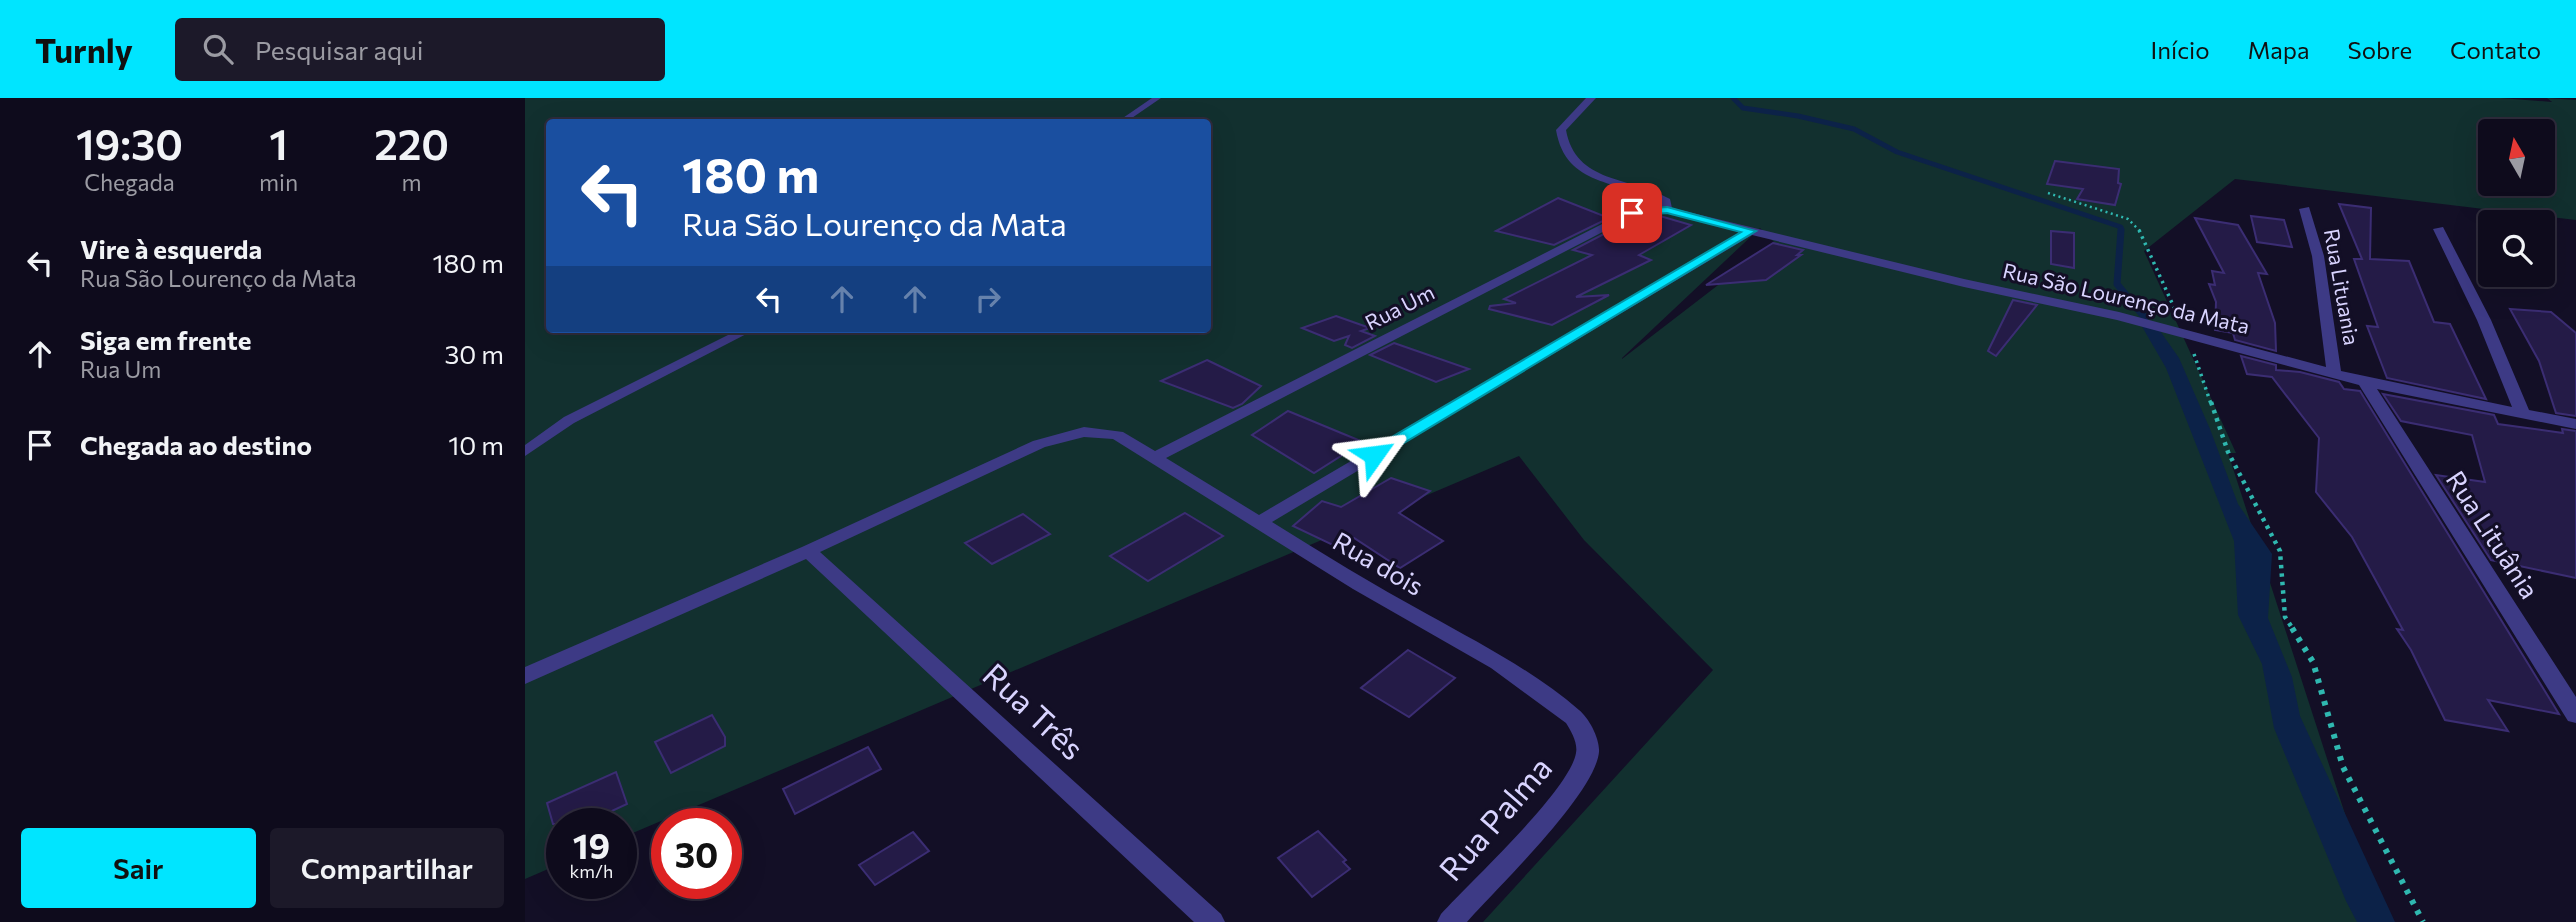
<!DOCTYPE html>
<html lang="pt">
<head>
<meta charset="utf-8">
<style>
  :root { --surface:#0e0b1c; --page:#1c1929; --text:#f1f3f6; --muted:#9b9ba3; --line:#2e2b3b; --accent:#00e5ff }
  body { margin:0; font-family:Commissioner,sans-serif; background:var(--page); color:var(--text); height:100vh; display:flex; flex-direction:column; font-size:26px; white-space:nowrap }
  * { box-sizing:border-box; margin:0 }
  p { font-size:23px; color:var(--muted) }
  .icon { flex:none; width:38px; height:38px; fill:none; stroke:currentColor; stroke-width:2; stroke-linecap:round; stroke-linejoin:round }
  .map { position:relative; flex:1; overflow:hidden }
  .drawer { display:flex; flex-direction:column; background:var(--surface); width:525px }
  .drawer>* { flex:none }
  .banner { position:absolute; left:21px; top:21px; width:665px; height:214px; border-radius:7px; box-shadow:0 7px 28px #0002,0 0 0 2px var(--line); background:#1a4fa0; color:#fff; overflow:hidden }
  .needle { width:46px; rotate:351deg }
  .fabs { position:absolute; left:1953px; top:21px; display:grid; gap:14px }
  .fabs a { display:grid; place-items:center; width:77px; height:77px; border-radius:7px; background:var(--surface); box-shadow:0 7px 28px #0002,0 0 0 2px var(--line); font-size:35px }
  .speed { position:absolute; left:21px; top:710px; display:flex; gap:14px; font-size:35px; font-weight:700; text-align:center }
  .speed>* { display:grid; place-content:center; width:91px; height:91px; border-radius:50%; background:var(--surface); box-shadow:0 7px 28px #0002,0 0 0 2px var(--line); line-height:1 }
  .speed small { font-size:18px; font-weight:400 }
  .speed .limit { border:10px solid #d22; background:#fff; color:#111 }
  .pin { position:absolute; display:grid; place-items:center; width:60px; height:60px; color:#fff; margin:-30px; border-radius:14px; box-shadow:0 4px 10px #0006 }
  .me { position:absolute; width:77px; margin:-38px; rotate:59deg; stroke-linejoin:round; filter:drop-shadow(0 0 5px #0008) }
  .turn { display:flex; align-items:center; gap:24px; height:147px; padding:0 21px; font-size:32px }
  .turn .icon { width:91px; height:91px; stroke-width:2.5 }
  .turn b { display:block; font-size:49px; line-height:60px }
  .lanes { display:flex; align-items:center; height:66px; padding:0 21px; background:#0003; justify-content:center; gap:35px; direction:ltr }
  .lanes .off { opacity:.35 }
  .eta { display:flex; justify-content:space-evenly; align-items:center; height:119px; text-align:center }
  .eta b { font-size:42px; font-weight:600; line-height:49px }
  .button { display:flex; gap:14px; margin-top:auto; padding:14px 21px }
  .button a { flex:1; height:80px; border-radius:7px; background:var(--accent); color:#111; font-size:28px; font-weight:600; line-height:80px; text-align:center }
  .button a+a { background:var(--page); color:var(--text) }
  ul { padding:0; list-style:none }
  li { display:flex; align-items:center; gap:21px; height:91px; padding:0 21px }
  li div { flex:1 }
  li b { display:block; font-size:26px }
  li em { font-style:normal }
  header { display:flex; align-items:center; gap:42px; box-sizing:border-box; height:98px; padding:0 35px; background:var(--accent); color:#111 }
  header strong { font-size:33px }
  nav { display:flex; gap:38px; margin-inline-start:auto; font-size:24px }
  .search { width:490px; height:63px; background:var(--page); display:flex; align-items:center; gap:18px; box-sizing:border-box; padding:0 24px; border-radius:7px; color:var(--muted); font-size:26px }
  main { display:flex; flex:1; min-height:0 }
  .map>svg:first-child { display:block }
  .green { fill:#12302f; fill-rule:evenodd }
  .water { fill:#0c2248 }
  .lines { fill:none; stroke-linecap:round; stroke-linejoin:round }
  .stream-far1 { stroke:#0c2248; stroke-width:5 }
  .stream { stroke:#0c2248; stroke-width:7 }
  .building { fill:#241b47; stroke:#3b2d73; stroke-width:2 }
  .path-far3 { stroke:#2fb8b0; stroke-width:2.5; stroke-dasharray:2 3.5; stroke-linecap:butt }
  .path-far2 { stroke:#2fb8b0; stroke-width:3.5; stroke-dasharray:2.5 4.5; stroke-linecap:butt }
  .path-far1 { stroke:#2fb8b0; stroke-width:4.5; stroke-dasharray:3.5 5; stroke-linecap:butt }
  .path { stroke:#2fb8b0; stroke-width:6; stroke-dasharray:4.5 7; stroke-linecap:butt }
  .lane { fill:#3d3a85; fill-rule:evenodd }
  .street { fill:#3d3a85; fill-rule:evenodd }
  .route { fill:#00e5ff; stroke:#0095a6; stroke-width:2 }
  .labels { text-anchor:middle; stroke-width:6; stroke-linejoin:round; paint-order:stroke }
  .far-street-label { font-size:21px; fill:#d9d4ff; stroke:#130f26 }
  .street-label { font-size:26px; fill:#d9d4ff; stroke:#130f26 }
  .near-street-label { font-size:32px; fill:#d9d4ff; stroke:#130f26 }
</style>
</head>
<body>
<header>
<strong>Turnly</strong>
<div class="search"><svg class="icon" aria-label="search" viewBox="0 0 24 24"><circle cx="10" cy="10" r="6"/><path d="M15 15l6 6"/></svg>Pesquisar aqui</div>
<nav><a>Início</a><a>Mapa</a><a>Sobre</a><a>Contato</a></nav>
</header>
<main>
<section class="drawer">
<div class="eta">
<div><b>19:30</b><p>Chegada</p></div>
<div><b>1</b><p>min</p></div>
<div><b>220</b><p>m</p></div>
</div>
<ul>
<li><svg class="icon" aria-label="left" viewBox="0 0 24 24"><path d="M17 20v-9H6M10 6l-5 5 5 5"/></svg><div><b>Vire à esquerda</b><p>Rua São Lourenço da Mata</p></div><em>180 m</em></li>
<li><svg class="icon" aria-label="ahead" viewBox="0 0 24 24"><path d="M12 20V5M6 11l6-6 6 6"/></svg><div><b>Siga em frente</b><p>Rua Um</p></div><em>30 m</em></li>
<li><svg class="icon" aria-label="arrive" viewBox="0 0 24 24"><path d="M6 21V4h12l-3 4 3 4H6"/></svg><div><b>Chegada ao destino</b></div><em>10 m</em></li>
</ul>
<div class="button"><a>Sair</a><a>Compartilhar</a></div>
</section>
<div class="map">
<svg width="2051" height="824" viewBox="0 0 2051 824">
  <rect width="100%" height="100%" fill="#130f26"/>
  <path class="green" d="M0,0H1976L2027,4L2022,0L2051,2V122L1710,81L1619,153L1711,355H1703L1855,824H958L1188,572L1059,442L994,358L96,740V726H37V765L0,781ZM24,24H682V231H24ZM1965,33H2018V86H1965ZM1235,130L1249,144L1097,261V260Z"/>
  <path class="water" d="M1615,225L1633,230L1654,260L1685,331L1713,406L1747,456L1743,520L1767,579L1775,618L1870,824H1832L1821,803L1749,630L1737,566L1713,517L1709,443L1641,270Z"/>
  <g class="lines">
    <path class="stream-far1" d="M1208,0L1218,10L1273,18L1329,31L1372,54L1596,129V133"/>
    <path class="stream" d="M1596,132L1592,186L1620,220"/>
  </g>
  <g class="building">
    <path d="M1530,63L1594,71L1593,85L1596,86L1590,107L1552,101L1558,91L1522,86Z"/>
    <path d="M1033,100L1084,120L1029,147L971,133Z"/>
    <path d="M1814,106L1846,110L1845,161L1884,163L1909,224L1925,226L1961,301L1862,280L1842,228L1853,229L1829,161H1837Z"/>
    <path d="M1135,118L1166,127L1114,157L1126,162L1051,199L1084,197L1027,227L964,211L965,208L991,205L979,201L1067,157L1048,152L1098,126L1110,130Z"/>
    <path d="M1726,118L1759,122L1767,149L1732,144Z"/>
    <path d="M1670,120L1713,127L1742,176L1733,175L1750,225L1751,253L1710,242L1708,235L1690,232L1691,204L1684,186L1690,187L1687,173L1699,175Z"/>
    <path d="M1526,133L1549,135V170L1526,166Z"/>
    <path d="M1248,145L1278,152L1272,157H1276L1241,182L1181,187Z"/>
    <path d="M1488,202L1512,207L1471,258L1463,253Z"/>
    <path d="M1985,211L2026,214L2051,235V318L2031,315L2014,263Z"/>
    <path d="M811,218L845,230L836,233L850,238L827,250L820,247L824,238L809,243L777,230Z"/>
    <path d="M869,245L944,271L911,284L845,257Z"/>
    <path d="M1716,258L1751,267V272L1775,274L1814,284L1819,291L1835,293L2034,616L1963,602L1983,633L1920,622L1886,552L1872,531L1878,532L1827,439L1791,394L1794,340L1747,279L1722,276Z"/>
    <path d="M682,262L736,288L717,306L708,310L636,283Z"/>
    <path d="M1858,296L1969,317L1973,326L2038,335L2037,331L2051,333V480L1966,462L1911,377L1960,384L1947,337L1876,323Z"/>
    <path d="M763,313L838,344L789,375L727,337Z"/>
    <path d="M866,380L905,393L874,415L918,443L875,470L829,440L812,449L768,428L797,403L816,409Z"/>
    <path d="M660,415L698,438L623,483L585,458Z"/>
    <path d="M498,416L525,436L467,466L440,445Z"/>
    <path d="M883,552L930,580L884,619L836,590Z"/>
    <path d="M187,617L200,639V648L146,675L130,644Z"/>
    <path d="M343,649L356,671L270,716L258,691Z"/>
    <path d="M91,674L102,706L59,726H28L22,705Z"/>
    <path d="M793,733L821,762L818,764L825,771L787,799L753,760Z"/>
    <path d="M388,734L404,753L350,787L334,767Z"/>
  </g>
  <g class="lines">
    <path class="path-far3" d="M1523,95L1603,121L1615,133"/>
    <g class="path-far2">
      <path d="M1614,132L1652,216"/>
      <path d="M1669,256L1686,306"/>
    </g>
    <path class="path-far1" d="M1686,304L1703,354L1755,453L1760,519L1768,531"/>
    <path class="path" d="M1767,530L1788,564L1818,669L1898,824"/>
    <g class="lane">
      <path d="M627,0H636L601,24H592Z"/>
      <path d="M215,231H231L49,325L0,358V347L39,319Z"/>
    </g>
    <path class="street" d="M1061,0H1071L1041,32C1051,86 1104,78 1145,101L1147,110L1439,181L1594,214L1801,269L1787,158L1774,111L1784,109L1799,158L1816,273L1987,309L1952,222L1908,131L1918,129L1966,222L2004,312L2051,321V331L1852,291L2051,599V625L2043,623L1834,287L1592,222L1439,189L1227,137L747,424C798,456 849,487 902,516C954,545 1009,573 1054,612C1064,620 1075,641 1074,654C1070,696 973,789 942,824H912L916,816C945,784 1045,692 1051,655C1053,645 1046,633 1041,625L966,570L828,491L588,341L559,339L520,349L295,454L696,816L700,824H669L281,461L0,586V569L277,449L508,343L559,329L598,334L630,353L1089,120L1111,112L1136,109V105C1093,81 1041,90 1031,32ZM1142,115L1216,134L734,417L641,360L1097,124L1117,117Z"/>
  </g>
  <path class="route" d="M1142,109L1231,133L854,360H843L841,357L843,353L1216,134L1142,115L1107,118L1102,115L1107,112Z"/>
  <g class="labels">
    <g class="far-street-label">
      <text transform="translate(1816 189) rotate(80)" y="7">Rua Lituania</text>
      <text transform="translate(1601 201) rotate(13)" y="7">Rua São Lourenço da Mata</text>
      <text transform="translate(875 210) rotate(-27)" y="7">Rua Um</text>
    </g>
    <g class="street-label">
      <text transform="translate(1967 437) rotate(57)" y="9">Rua Lituânia</text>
      <text transform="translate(853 466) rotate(30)" y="9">Rua dois</text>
    </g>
    <g class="near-street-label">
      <text transform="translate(508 614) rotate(43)" y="11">Rua Três</text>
      <text transform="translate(971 721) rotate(-49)" y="11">Rua Palma</text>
    </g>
  </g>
</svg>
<div class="fabs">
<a><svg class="needle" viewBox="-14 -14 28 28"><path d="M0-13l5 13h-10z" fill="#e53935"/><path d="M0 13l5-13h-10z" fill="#9b9ba3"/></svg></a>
<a><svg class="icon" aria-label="search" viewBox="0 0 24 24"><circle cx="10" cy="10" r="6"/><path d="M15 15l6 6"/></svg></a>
</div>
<div class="speed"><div>19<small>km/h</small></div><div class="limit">30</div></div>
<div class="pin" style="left:1107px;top:115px;background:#d93025"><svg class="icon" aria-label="arrive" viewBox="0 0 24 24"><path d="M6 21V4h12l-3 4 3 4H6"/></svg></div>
<svg class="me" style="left:849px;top:357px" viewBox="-20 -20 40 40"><path d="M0-17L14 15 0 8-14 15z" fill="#00e5ff" stroke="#fff" stroke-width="4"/></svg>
<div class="banner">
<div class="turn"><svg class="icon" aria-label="left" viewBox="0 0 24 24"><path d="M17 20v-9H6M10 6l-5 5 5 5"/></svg><div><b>180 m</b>Rua São Lourenço da Mata</div></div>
<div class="lanes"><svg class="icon" aria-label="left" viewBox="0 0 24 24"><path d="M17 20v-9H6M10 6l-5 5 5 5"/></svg><svg class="icon off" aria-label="ahead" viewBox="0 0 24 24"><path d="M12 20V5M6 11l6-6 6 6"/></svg><svg class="icon off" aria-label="ahead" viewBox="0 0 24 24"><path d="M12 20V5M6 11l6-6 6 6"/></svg><svg class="icon off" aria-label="right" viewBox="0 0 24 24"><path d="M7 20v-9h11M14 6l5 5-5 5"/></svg></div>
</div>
</div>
</main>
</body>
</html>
